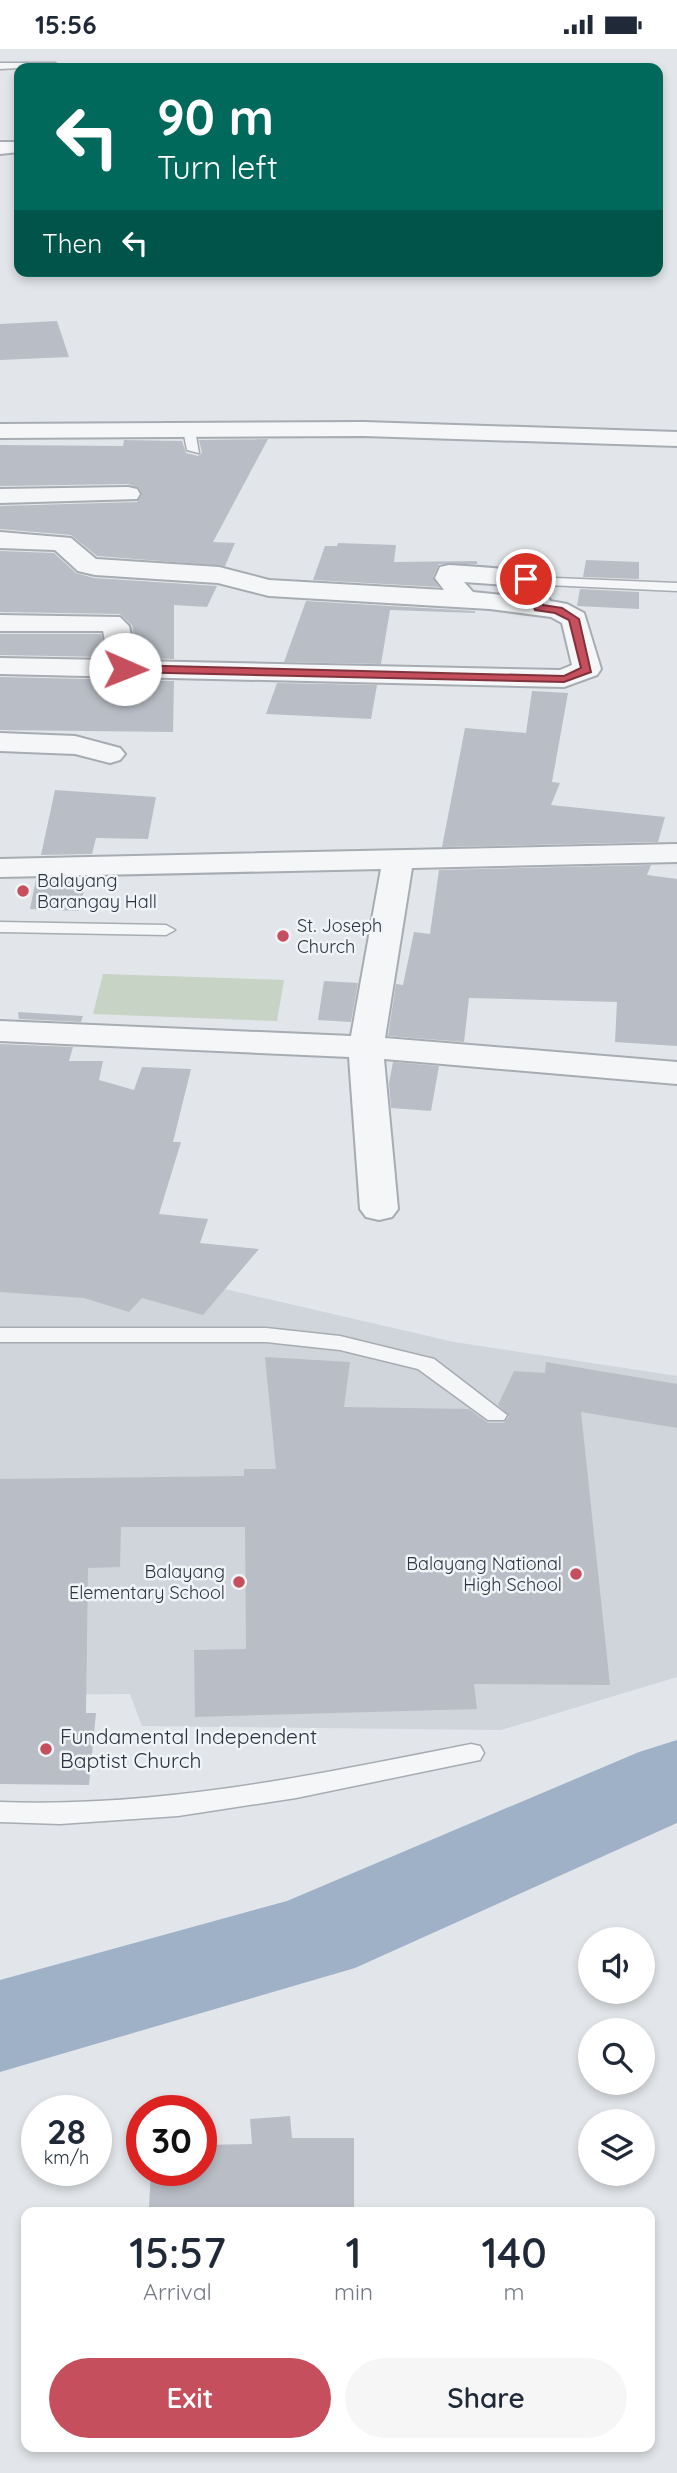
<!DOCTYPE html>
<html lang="en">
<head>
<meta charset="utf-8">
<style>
  :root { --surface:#fff; --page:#f6f6f7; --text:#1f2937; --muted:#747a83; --accent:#c64f5d }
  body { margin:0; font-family:Quicksand,sans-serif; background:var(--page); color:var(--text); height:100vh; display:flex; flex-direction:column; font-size:26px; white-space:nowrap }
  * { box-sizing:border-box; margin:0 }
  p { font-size:23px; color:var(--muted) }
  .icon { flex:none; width:38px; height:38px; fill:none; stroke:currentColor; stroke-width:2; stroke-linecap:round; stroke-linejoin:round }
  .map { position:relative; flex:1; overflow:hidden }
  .side { position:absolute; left:21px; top:2158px; width:634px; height:245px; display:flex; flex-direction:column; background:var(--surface); border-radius:14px; box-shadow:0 4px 10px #0003 }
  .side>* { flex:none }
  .guide { position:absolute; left:14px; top:14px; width:649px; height:214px; border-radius:14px; box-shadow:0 4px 10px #0003; background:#00695c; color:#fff; overflow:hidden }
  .fabs { position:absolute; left:578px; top:1878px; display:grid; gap:14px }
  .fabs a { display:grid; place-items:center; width:77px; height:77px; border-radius:50%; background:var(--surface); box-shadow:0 4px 10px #0003; font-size:35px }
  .speed { position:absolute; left:21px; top:2046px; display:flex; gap:14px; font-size:35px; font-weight:700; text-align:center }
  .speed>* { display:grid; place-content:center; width:91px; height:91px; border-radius:50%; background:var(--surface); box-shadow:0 4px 10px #0003; line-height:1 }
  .speed small { font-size:18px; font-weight:400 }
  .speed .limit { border:10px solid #d22; background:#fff; color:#111 }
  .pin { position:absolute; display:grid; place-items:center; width:60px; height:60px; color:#fff; margin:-30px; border:4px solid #fff; border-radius:50%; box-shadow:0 2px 7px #0007 }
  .me { position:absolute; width:77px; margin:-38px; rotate:91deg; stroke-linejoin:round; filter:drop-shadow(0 0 5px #0008) }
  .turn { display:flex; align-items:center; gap:24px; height:147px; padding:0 28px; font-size:32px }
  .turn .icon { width:91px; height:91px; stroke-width:2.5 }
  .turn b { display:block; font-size:49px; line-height:60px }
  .then { display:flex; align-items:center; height:66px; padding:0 28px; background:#0003; gap:14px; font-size:26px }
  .eta { display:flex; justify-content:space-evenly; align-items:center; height:119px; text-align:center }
  .eta b { font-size:42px; font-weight:600; line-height:49px }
  .action { display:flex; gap:14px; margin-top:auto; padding:14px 28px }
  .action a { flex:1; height:80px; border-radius:42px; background:var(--accent); color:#fff; font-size:28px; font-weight:600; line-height:80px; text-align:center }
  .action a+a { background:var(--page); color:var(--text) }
  .status { display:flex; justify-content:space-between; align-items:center; height:49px; padding:0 35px; background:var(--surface); direction:ltr }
  .status svg { height:19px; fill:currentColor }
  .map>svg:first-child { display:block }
  .built { fill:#d0d4db }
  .green { fill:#c7d3c4 }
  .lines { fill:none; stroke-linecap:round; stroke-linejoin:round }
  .river { fill:#9fb1c7; fill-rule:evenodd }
  .building { fill:#b9bec6 }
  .service-casing { stroke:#a7acb3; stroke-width:3 }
  .minor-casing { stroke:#a7acb3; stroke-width:4 }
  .tertiary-casing { stroke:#a7acb3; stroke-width:4 }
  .service { fill:#f4f6f8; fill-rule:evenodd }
  .minor { fill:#f4f6f8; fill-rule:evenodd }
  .tertiary { fill:#f4f6f8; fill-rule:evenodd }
  .route { fill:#c64f5d; stroke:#81333c; stroke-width:2 }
  .poi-dot { fill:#c64f5d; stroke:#f1f4f7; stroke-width:2.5 }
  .labels { text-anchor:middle; stroke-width:5; stroke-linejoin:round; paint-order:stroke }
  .poi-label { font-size:18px; fill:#2b3240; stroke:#f1f4f7; text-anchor:start }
  .near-poi-label { font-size:21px; fill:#2b3240; stroke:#f1f4f7; text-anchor:start }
</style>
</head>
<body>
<div class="status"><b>15:56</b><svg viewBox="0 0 49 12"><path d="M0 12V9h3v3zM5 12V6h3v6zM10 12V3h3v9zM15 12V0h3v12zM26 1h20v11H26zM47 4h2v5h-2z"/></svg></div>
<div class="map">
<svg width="677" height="2424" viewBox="0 0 677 2424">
  <rect width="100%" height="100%" fill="#e2e5e9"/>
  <path class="built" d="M0,1188L454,1293L677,1327V1628L501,1681L142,1677L130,1645L0,1646Z"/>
  <path class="green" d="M103,925L284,931L277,972L93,965Z"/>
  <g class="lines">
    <path class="river" d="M677,1691V1774L355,1919L0,2023V1931L287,1852L639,1703Z"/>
  </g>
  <g class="building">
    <path d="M57,272L69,308L0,311V275Z"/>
    <path d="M268,390L213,493L235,494L225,517L97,507L71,486L0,480V457L137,453L142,446L139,439L128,435L0,437V396L123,397L124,391L182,392L186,404L198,407L202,404L199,391Z"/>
    <path d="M338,494L396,496L394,513L477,512V515H439L433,528L439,538L313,531L325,497H337Z"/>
    <path d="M0,502L54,504L76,524L94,529L217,537L207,558L174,556V610L139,609L132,576L120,565L0,563Z"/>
    <path d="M586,511L639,513V530L583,528Z"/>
    <path d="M580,540L639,543V560L577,557Z"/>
    <path d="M306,552L475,562V564L390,561L381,615L284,613Z"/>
    <path d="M0,585H101L106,608L0,606Z"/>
    <path d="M0,628L174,632L173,683L0,681Z"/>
    <path d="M277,634L377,636L371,670L266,665Z"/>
    <path d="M532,642L568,644L552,733L560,734L551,756L665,768L658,793L442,798L465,679L526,684Z"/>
    <path d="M55,741L156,748L148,790L96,789L92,805L41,806Z"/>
    <path d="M651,816L647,826L677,830V997L615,993L617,953L469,949L464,993L388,987L396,935L403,936L414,883L430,885L439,821Z"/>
    <path d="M87,829L79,862L30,860L36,830Z"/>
    <path d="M324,932L358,934L351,973L318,971Z"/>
    <path d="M18,963L83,967L81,973L19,970Z"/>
    <path d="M0,995L73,998L69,1012H103L99,1031L134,1041L142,1018L191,1020L173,1093H181L159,1165L208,1170L200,1194L259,1200L203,1266L142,1249L129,1263L84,1249L0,1243Z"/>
    <path d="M393,1013L439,1017L431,1062L391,1059L389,1034Z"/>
    <path d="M265,1308L350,1313L344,1358L469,1360L488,1374H504L509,1367L498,1356L514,1322L545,1324L546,1313L677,1335V1379L581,1363L610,1636L474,1635L477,1660L195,1668L194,1601L246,1600L245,1478H121L120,1518L88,1519L86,1664H96L89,1736L0,1735V1430L244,1427V1420H276Z"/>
    <path d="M290,2067L292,2089H354V2163L149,2158L151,2121H201V2096L252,2095L250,2070Z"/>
  </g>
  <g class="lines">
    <g class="service-casing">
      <g id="service">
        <path d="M0,14H55L60,17L0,20Z"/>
        <path d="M189,377L195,381L199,404L187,401L183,381Z"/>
        <path d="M531,528L677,534V542L526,535L524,532Z"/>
        <path d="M0,873L166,876L175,881L166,886L0,883Z"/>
        <path d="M0,1279H266L340,1287L434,1310L507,1366L504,1371H488L418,1320L340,1301L266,1293H0Z"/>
        <path d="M471,1695L480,1697L484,1704L480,1711L296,1749L178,1767L60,1775L0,1773V1753C161,1759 314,1726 471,1695Z"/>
      </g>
    </g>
    <g class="minor-casing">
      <g id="minor">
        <path d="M0,93H19V103L0,105Z"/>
        <path d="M128,438L137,440L140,445L137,450L0,454V440Z"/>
        <path d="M0,483L71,489L96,510L219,518L269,531L444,541L435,529L440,518L449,516C480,518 510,519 540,526L550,552L567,555L584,564L601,620L597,626L564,638L0,625V609L109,611L103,582H0V566L120,568L129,577L137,612L560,621L572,616L562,574L551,568L490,560L269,547L218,534L95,526L78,522L55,501L0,499ZM464,533L519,537L523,548L473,543Z"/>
        <path d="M0,684L75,687L120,699L125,705L120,711L110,714L75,705L0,702Z"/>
        <path d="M677,795V813L412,819L385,989L677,1013V1035L384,1010L398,1160L392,1168L379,1171L366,1168L360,1160L349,1008L0,992V972L351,987L381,820L0,828V810Z"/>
      </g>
    </g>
    <g class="tertiary-casing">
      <path id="tertiary" d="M364,373L677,383V397L364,387L0,389V375Z"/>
    </g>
    <use href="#service" class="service"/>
    <use href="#minor" class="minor"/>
    <use href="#tertiary" class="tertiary"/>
  </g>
  <path class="route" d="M526,527L537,532L543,556L562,559L579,570L591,623L564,633L125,623L119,620L125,616L564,627L581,619L569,571L555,564L535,561L526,534L520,530Z"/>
  <g class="poi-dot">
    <circle cx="23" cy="842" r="7"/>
    <circle cx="283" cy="887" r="7"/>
    <circle cx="576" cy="1525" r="7"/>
    <circle cx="239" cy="1533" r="7"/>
    <circle cx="46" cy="1700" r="7"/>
  </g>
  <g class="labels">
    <g class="poi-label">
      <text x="37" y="838">Balayang<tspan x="37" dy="21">Barangay Hall</tspan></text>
      <text x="297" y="883">St. Joseph<tspan x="297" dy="21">Church</tspan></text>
      <text x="562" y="1521" text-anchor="end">Balayang National<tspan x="562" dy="21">High School</tspan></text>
      <text x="225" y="1529" text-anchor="end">Balayang<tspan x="225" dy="21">Elementary School</tspan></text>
    </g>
    <g class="near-poi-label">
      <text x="60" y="1695">Fundamental Independent<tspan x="60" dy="24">Baptist Church</tspan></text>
    </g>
  </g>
</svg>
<div class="fabs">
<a><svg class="icon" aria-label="sound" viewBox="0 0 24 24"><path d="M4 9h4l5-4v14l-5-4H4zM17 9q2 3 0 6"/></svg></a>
<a><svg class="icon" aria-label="search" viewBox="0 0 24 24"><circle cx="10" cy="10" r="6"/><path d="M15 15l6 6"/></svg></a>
<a><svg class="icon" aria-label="layers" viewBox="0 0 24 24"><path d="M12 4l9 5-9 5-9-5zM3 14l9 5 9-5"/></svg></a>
</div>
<div class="speed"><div>28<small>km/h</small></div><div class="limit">30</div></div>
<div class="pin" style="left:526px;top:530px;background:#d93025"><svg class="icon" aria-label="arrive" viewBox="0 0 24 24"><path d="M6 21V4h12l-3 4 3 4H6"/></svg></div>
<svg class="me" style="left:125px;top:620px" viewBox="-20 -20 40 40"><circle r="19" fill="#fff"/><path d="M0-13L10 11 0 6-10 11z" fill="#c64f5d"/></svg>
<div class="guide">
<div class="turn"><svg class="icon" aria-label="left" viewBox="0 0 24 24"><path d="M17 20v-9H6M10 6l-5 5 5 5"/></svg><div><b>90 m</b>Turn left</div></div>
<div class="then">Then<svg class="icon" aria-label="left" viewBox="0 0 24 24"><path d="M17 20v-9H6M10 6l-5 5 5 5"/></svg></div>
</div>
<section class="side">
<div class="eta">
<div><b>15:57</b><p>Arrival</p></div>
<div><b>1</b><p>min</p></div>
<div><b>140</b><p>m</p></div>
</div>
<div class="action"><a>Exit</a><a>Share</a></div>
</section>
</div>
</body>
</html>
